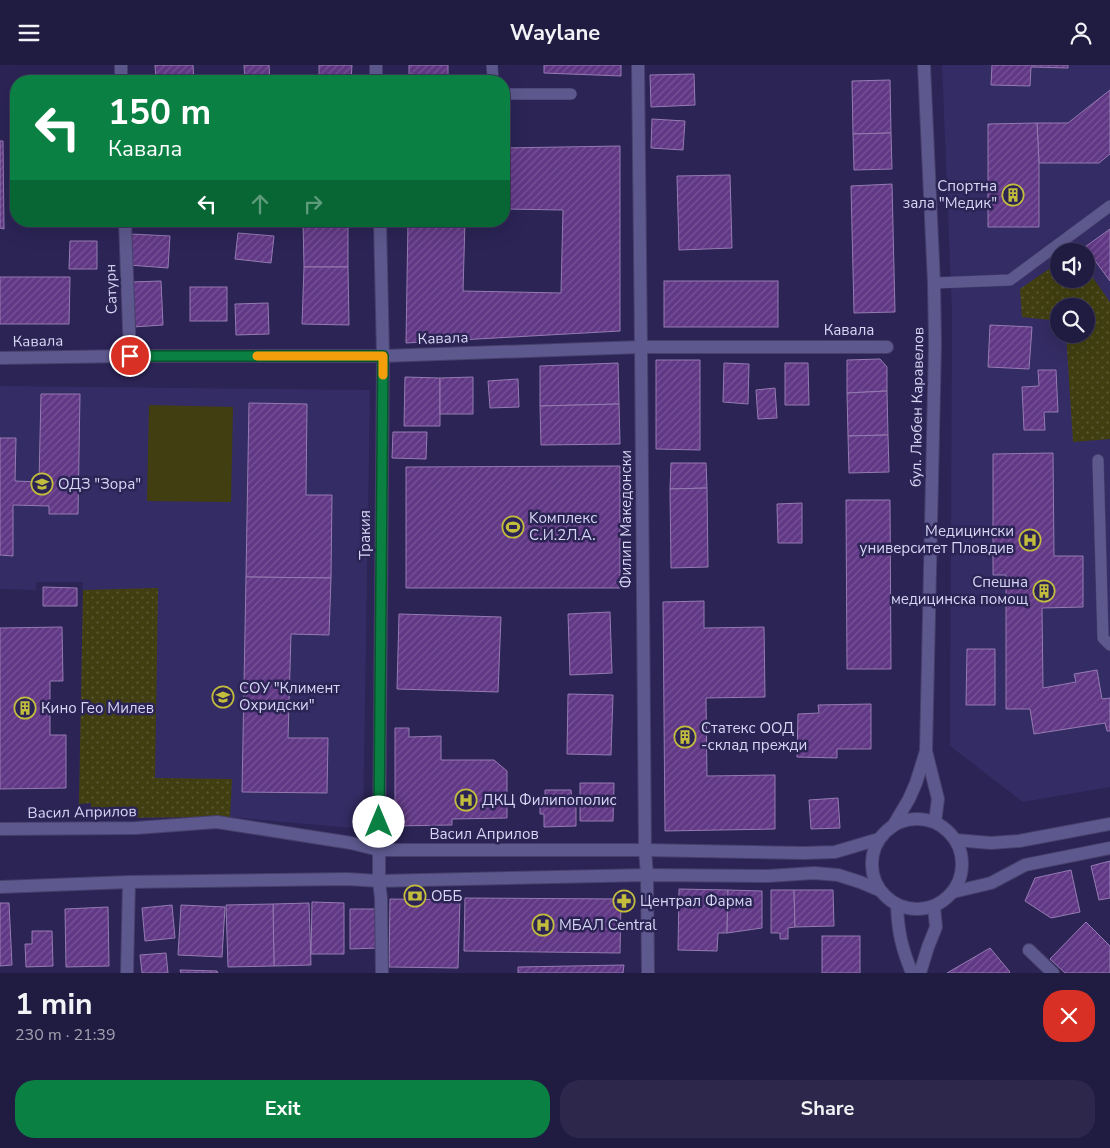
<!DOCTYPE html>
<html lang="en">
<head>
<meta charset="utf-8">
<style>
  :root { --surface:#201b40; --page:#2d284b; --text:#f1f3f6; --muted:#a2a1b1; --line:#3d3959; --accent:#0b8043 }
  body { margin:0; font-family:"Nunito Sans",sans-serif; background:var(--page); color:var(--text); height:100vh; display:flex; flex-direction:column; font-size:19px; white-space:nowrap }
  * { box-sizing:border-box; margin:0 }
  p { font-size:16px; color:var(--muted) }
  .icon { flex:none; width:28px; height:28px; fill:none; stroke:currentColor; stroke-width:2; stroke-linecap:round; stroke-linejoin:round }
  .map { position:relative; height:908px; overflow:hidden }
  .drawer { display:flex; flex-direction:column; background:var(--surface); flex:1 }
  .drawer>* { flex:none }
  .top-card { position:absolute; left:10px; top:10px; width:500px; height:152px; border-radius:20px; box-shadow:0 5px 20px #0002,0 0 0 1px var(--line); background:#0b8043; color:#fff; overflow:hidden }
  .buttons { position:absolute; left:1050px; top:178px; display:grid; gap:10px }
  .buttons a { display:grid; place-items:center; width:45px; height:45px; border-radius:50%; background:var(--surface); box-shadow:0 5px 20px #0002,0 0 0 1px var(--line); font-size:25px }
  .pin { position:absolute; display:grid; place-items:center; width:42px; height:42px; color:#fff; margin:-21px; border:2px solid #fff; border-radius:50%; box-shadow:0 1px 5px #0007 }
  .me { position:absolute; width:55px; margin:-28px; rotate:0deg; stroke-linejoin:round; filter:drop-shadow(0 0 4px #0008) }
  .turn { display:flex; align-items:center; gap:18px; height:105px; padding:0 15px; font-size:22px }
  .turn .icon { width:65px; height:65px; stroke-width:2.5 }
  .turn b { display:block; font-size:35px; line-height:42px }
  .lanes { display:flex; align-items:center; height:48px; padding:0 15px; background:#0003; justify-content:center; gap:25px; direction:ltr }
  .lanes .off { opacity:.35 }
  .round { display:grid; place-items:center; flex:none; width:52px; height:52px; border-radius:20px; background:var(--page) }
  .headline { display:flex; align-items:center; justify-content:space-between; height:85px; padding:0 15px }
  h1 { font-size:30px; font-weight:700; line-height:38px }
  .primary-button { display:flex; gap:10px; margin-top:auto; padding:10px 15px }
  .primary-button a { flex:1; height:58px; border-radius:20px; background:var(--accent); color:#fff; font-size:20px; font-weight:700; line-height:58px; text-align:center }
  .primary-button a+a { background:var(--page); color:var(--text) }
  header { display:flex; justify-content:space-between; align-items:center; height:65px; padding:0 15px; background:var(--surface); font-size:22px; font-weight:700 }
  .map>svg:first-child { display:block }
  .built { fill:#342c64; fill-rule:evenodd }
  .green { fill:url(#green-dots) }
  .pitch { fill:#413f11 }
  .building { fill:url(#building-hatch); stroke:#957bb1 }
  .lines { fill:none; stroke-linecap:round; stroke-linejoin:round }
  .service-casing { stroke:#473f6a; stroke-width:12 }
  .minor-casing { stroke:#473f6a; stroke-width:14 }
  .tertiary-casing { stroke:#473f6a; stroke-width:14 }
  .secondary-casing { stroke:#473f6a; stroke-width:14 }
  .service { stroke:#5d598e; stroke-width:11 }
  .minor { stroke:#5d598e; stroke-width:12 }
  .tertiary { stroke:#5d598e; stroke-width:12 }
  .secondary { stroke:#5d598e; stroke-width:12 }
  .route-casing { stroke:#07532c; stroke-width:12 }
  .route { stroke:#0b8043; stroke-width:9 }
  .slow { stroke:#f59e0b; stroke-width:9 }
  .labels { text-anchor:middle; stroke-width:5; stroke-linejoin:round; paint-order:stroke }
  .poi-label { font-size:15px; fill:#d7d6f5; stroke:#2b2455; text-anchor:start }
  .street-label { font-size:15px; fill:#d7d6f5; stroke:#2b2455 }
</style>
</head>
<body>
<header><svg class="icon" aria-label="menu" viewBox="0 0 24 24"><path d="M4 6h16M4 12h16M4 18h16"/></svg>Waylane<svg class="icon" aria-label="person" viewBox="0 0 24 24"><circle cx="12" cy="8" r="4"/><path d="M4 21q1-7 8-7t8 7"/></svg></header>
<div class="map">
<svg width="1110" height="908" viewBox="0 0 1110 908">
  <defs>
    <pattern id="green-dots" width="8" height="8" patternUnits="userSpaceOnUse" patternTransform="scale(1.25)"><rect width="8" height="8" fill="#413f11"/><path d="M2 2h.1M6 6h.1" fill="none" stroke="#5c5a34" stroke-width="1.8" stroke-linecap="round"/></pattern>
    <pattern id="building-hatch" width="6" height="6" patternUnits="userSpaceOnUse" patternTransform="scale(1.25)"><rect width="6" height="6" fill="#613885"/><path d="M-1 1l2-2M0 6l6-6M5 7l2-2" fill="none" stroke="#775497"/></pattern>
  </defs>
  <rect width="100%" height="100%" fill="#2b2455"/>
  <g class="built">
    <path d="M942,0H1110V722L1023,737L950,681L952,247ZM1059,186H1086V214H1059ZM1059,241H1086V269H1059Z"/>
    <path d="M0,321L370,325L363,764L230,752L91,753V738L79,739L83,517H36V525L0,524Z"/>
  </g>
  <g class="green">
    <path d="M1059,197V214H1086V203L1110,237V374L1073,377L1066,269H1086V241H1059V256L1022,252L1020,224Z"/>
    <path d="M158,523L155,713L232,714L230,752L91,753V738L79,739L83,525Z"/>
  </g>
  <path class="pitch" d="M149,340L233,342L231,437L147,436Z"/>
  <g class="building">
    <path d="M155,0H193L194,16H156Z"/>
    <path d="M244,0H269L270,16H245Z"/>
    <path d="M319,0H352L351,16H319Z"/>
    <rect x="409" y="0" width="39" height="16"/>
    <path d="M544,0H621V11L544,8Z"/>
    <path d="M992,0H1068V3L1031,2L1030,21L991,20Z"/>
    <path d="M694,9L695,40L651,42L650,10Z"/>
    <path d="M890,15L891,68L853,69L852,16Z"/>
    <path d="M1110,25V89L1099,98H1039L1037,58H1068Z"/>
    <path d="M652,54L685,56L683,85L651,83Z"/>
    <path d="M1037,58L1039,98V162H988V59Z"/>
    <path d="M891,68L892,104L854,105L853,69Z"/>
    <path d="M0,76H3L4,164L0,163Z"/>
    <path d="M620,81V266L406,278L408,156H465L463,226L561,228L563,145L504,144V83Z"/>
    <path d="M730,110L732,183L679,185L677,111Z"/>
    <path d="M892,119L895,247L854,248L851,121Z"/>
    <path d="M303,156H348V202H304Z"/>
    <path d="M1110,164V216L1085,182Z"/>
    <path d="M238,168L274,171L271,198L235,194Z"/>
    <path d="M131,169L170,171L168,203L129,200Z"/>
    <path d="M70,176H97V204H69Z"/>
    <path d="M304,202H348L349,260L302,259Z"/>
    <path d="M0,212H70L69,259H0Z"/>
    <path d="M161,216L163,260L133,262L131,217Z"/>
    <rect x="664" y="216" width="114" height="46"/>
    <rect x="190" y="222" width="37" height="34"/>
    <path d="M268,238L269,269L236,270L235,239Z"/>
    <path d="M990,260L1032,262L1029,304L988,302Z"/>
    <path d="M880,294L887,302V326L847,328V295Z"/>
    <path d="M656,295H700V385L656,384Z"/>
    <path d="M618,298L619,339L540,341V301Z"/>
    <path d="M724,298L749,299L748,339L723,337Z"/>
    <path d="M785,298H808L809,340H785Z"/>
    <path d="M1038,305H1056L1058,347H1044L1045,365H1024L1022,322L1039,321Z"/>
    <path d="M405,312L440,313V361H404Z"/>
    <path d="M473,312V349H440V313Z"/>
    <path d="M518,314L519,342L490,343L488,316Z"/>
    <path d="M775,323L777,353L758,354L756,325Z"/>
    <path d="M887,326L888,370L848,371L847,328Z"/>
    <path d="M41,329H80L78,449H49V441L13,440V491L0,490V373H16L15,416L39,417Z"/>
    <path d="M249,338L307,339L306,430H332L331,513L246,512Z"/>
    <path d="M619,339L620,379L541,380L540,341Z"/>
    <path d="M393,367H427L426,394L392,393Z"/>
    <path d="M888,370L889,407L849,408L848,371Z"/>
    <path d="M1053,388L1054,491H1083V542L1042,543L1043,623L1076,617L1074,609L1097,605L1102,634L1110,633V666H1107L1105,658L1034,669L1030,644H1006V510H993V389Z"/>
    <path d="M671,398H706L707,423L670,424Z"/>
    <path d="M620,401V523H406V402Z"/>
    <path d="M707,423L708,502L671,503L670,424Z"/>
    <path d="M846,435H890L891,604H847Z"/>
    <path d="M802,438V478H778L777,439Z"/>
    <path d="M246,512L331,513L329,570L291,569L288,673H328L327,728L242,727Z"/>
    <path d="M43,522L77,523V541H43Z"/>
    <path d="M704,536V563L764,562L765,632L706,633L707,711L775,710V764L665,766L663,537Z"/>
    <path d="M610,547L612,608L570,610L568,549Z"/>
    <path d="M399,549L501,552L498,627L397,624Z"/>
    <path d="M62,562L63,616H50V670H66V723L0,724V563Z"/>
    <path d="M967,584H995V640H966Z"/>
    <path d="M568,629L613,630L611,690L567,689Z"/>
    <path d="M871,639V684H837V693L797,692L798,649L819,648L818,640Z"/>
    <path d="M395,663H409V672L441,671V695H494L507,706V753L452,754V760L395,761Z"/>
    <path d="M580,718H614L613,756H580Z"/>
    <path d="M545,725H571L572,737H576V761L544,762V749H540V738H545Z"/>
    <path d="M838,733L840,763L811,764L809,735Z"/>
    <path d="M1110,796V833L1099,835L1091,801Z"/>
    <path d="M1071,805L1080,847L1051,853L1025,836L1035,813Z"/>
    <path d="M679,824L728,825L727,868H718L717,886L678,885Z"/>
    <path d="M728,825L762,826V863L727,868Z"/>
    <path d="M771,825H794L795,862L788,863V874H780V868H771Z"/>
    <path d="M794,825H833L834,861L795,862Z"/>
    <path d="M465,833L621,834L620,888L464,886Z"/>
    <path d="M390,834L460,835L458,903L389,902Z"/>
    <path d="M312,837L344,838V889H311Z"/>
    <path d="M0,838H9L12,900L0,901Z"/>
    <path d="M309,838L311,900L274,901L273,839Z"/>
    <path d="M273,839L274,901L228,902L226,840Z"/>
    <path d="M172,840L175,873L145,876L142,843Z"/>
    <path d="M181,840L225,842L222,892L178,890Z"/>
    <path d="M108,842L109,901L66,902L65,844Z"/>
    <path d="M350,844H378L379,883L350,884Z"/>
    <path d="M1086,857L1110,881V908H1065L1050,894Z"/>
    <path d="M32,866H52L53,901L26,902L25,879H32Z"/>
    <rect x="822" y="871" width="38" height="37"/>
    <path d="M990,883L1010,907L1009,908H947Z"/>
    <path d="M166,888L168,908H142L140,890Z"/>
    <path d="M624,900L623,908H518V902Z"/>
    <path d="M180,905L217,906L218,908H181Z"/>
  </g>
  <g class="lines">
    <g class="service-casing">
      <g id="service">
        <path d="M492,0L493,16"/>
        <path d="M504,29H571"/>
        <path d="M934,218L1010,215L1110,141"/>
        <path d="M1098,395L1103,573L1110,580"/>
      </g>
    </g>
    <g class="minor-casing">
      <g id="minor">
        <path d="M121,0V16"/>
        <path d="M376,0V16"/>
        <path d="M638,0L641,282L645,785L647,810L648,908"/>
        <path d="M125,156L130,291"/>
        <path d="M380,156L383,291L379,785V816L381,833L382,908"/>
        <path d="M0,293L130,291H383L641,282H887"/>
        <path d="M1029,885L1053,908"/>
        <path d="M127,908L129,817"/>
      </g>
    </g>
    <g class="tertiary-casing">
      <g id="tertiary">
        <path d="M926,686L938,734L935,757"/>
        <path d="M893,761L909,734L916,718L926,686L935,279L934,218L924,0"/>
        <path d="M897,841C898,867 902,884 912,908"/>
        <path d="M920,908L928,882L936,862L934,842"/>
      </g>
    </g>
    <g class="secondary-casing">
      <g id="secondary">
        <circle cx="917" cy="799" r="45"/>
        <path d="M0,764L136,763L217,757L351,778L379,785H645L804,788L835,787L879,774"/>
        <path d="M956,775L991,778L1019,776L1110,759"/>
        <path d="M0,822L129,817L347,814L379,816L647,810L768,811L814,808L838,810L860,817L879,825"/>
        <path d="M953,827L991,818L1025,800L1110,783"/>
      </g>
    </g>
    <use href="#service" class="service"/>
    <use href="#minor" class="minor"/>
    <use href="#tertiary" class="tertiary"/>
    <use href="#secondary" class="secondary"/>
  </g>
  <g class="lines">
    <g class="route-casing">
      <path id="route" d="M130,291H383L379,757"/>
    </g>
    <use href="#route" class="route"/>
    <path class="slow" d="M257,291H383V310"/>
  </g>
  <defs>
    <g id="building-ring" transform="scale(1.125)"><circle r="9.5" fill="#2b2455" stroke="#c3bd3e" stroke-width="1.5"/><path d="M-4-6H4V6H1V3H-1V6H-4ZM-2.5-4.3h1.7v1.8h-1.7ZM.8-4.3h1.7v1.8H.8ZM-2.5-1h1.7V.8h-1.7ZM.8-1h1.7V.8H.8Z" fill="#c3bd3e"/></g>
    <g id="school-ring" transform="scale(1.125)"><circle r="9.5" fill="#2b2455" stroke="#c3bd3e" stroke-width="1.5"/><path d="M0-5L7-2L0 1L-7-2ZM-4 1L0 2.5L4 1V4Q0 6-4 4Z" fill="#c3bd3e"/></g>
    <g id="stadium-ring" transform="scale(1.125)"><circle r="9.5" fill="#2b2455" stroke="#c3bd3e" stroke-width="1.5"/><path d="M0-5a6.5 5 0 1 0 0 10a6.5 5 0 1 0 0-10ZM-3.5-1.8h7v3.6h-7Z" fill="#c3bd3e"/></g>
    <g id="hospital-ring" transform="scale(1.125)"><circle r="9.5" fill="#2b2455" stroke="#c3bd3e" stroke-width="1.5"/><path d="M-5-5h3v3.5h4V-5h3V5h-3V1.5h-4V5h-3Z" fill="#c3bd3e"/></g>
    <g id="bank-ring" transform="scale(1.125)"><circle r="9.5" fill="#2b2455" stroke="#c3bd3e" stroke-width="1.5"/><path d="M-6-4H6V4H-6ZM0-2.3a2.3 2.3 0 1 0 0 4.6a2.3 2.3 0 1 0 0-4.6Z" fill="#c3bd3e"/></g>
    <g id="pharmacy-ring" transform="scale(1.125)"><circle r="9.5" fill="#2b2455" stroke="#c3bd3e" stroke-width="1.5"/><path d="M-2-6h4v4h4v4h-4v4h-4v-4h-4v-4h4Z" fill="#c3bd3e"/></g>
  </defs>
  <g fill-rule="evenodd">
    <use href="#building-ring" x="1013" y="130"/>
    <use href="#school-ring" x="42" y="419"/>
    <use href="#stadium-ring" x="513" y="462"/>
    <use href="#hospital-ring" x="1030" y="475"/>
    <use href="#building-ring" x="1044" y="526"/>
    <use href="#school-ring" x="223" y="632"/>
    <use href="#building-ring" x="25" y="643"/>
    <use href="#building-ring" x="685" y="672"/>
    <use href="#hospital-ring" x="466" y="735"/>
    <use href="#bank-ring" x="415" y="831"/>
    <use href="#pharmacy-ring" x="624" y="836"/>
    <use href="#hospital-ring" x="543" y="860"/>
  </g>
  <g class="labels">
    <g class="poi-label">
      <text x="997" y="126" text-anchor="end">Спортна<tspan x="997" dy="17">зала "Медик"</tspan></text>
      <text x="58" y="424">ОДЗ "Зора"</text>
      <text x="529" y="458">Kомплекс<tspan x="529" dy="17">С.И.2Л.А.</tspan></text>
      <text x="1014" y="471" text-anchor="end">Медицински<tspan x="1014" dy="17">университет Пловдив</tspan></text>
      <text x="1028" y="522" text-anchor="end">Спешна<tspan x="1028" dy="17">медицинска помощ</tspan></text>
      <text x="239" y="628">СОУ "Климент<tspan x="239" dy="17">Охридски"</tspan></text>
      <text x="41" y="648">Кино Гео Милев</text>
      <text x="701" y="668">Статекс ООД<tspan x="701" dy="17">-склад прежди</tspan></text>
      <text x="482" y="740">ДКЦ Филипополис</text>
      <text x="431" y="836">ОББ</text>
      <text x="640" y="841">Централ Фарма</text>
      <text x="559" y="865">МБАЛ Central</text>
    </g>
    <g class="street-label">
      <text transform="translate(111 224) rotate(-92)" y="5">Сатурн</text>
      <text x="849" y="270">Кавала</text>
      <text transform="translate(443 273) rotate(-2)" y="5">Кавала</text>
      <text transform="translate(38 276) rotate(-1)" y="5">Кавала</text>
      <text transform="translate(917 342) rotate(-89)" y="5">бул. Любен Каравелов</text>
      <text transform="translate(626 454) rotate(-90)" y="5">Филип Македонски</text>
      <text transform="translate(365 470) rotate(-90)" y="5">Тракия</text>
      <text transform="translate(82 747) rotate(-1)" y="5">Васил Априлов</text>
      <text x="484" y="774">Васил Априлов</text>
    </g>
  </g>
</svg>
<div class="buttons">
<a><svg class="icon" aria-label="sound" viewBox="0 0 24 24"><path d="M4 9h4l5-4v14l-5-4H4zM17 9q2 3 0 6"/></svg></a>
<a><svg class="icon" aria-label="search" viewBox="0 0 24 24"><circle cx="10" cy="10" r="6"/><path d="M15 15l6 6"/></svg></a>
</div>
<div class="pin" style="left:130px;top:291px;background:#d93025"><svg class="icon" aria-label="arrive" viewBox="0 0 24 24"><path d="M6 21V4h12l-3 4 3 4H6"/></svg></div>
<svg class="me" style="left:379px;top:757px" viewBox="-20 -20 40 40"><circle r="19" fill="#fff"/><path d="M0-13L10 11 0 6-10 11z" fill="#0b8043"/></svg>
<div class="top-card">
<div class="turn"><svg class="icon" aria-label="left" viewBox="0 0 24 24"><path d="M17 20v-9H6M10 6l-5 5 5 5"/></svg><div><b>150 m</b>Кавала</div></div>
<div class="lanes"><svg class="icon" aria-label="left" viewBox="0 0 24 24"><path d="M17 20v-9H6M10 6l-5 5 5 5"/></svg><svg class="icon off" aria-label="ahead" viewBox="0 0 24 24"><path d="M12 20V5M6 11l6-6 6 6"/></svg><svg class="icon off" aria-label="right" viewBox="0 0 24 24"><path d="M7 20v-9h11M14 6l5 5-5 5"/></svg></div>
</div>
</div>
<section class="drawer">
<div class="headline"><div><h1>1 min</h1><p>230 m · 21:39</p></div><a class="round" style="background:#d93025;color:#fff"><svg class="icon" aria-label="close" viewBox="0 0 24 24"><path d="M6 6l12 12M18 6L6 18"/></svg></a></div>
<div class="primary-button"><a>Exit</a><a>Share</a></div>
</section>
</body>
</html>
